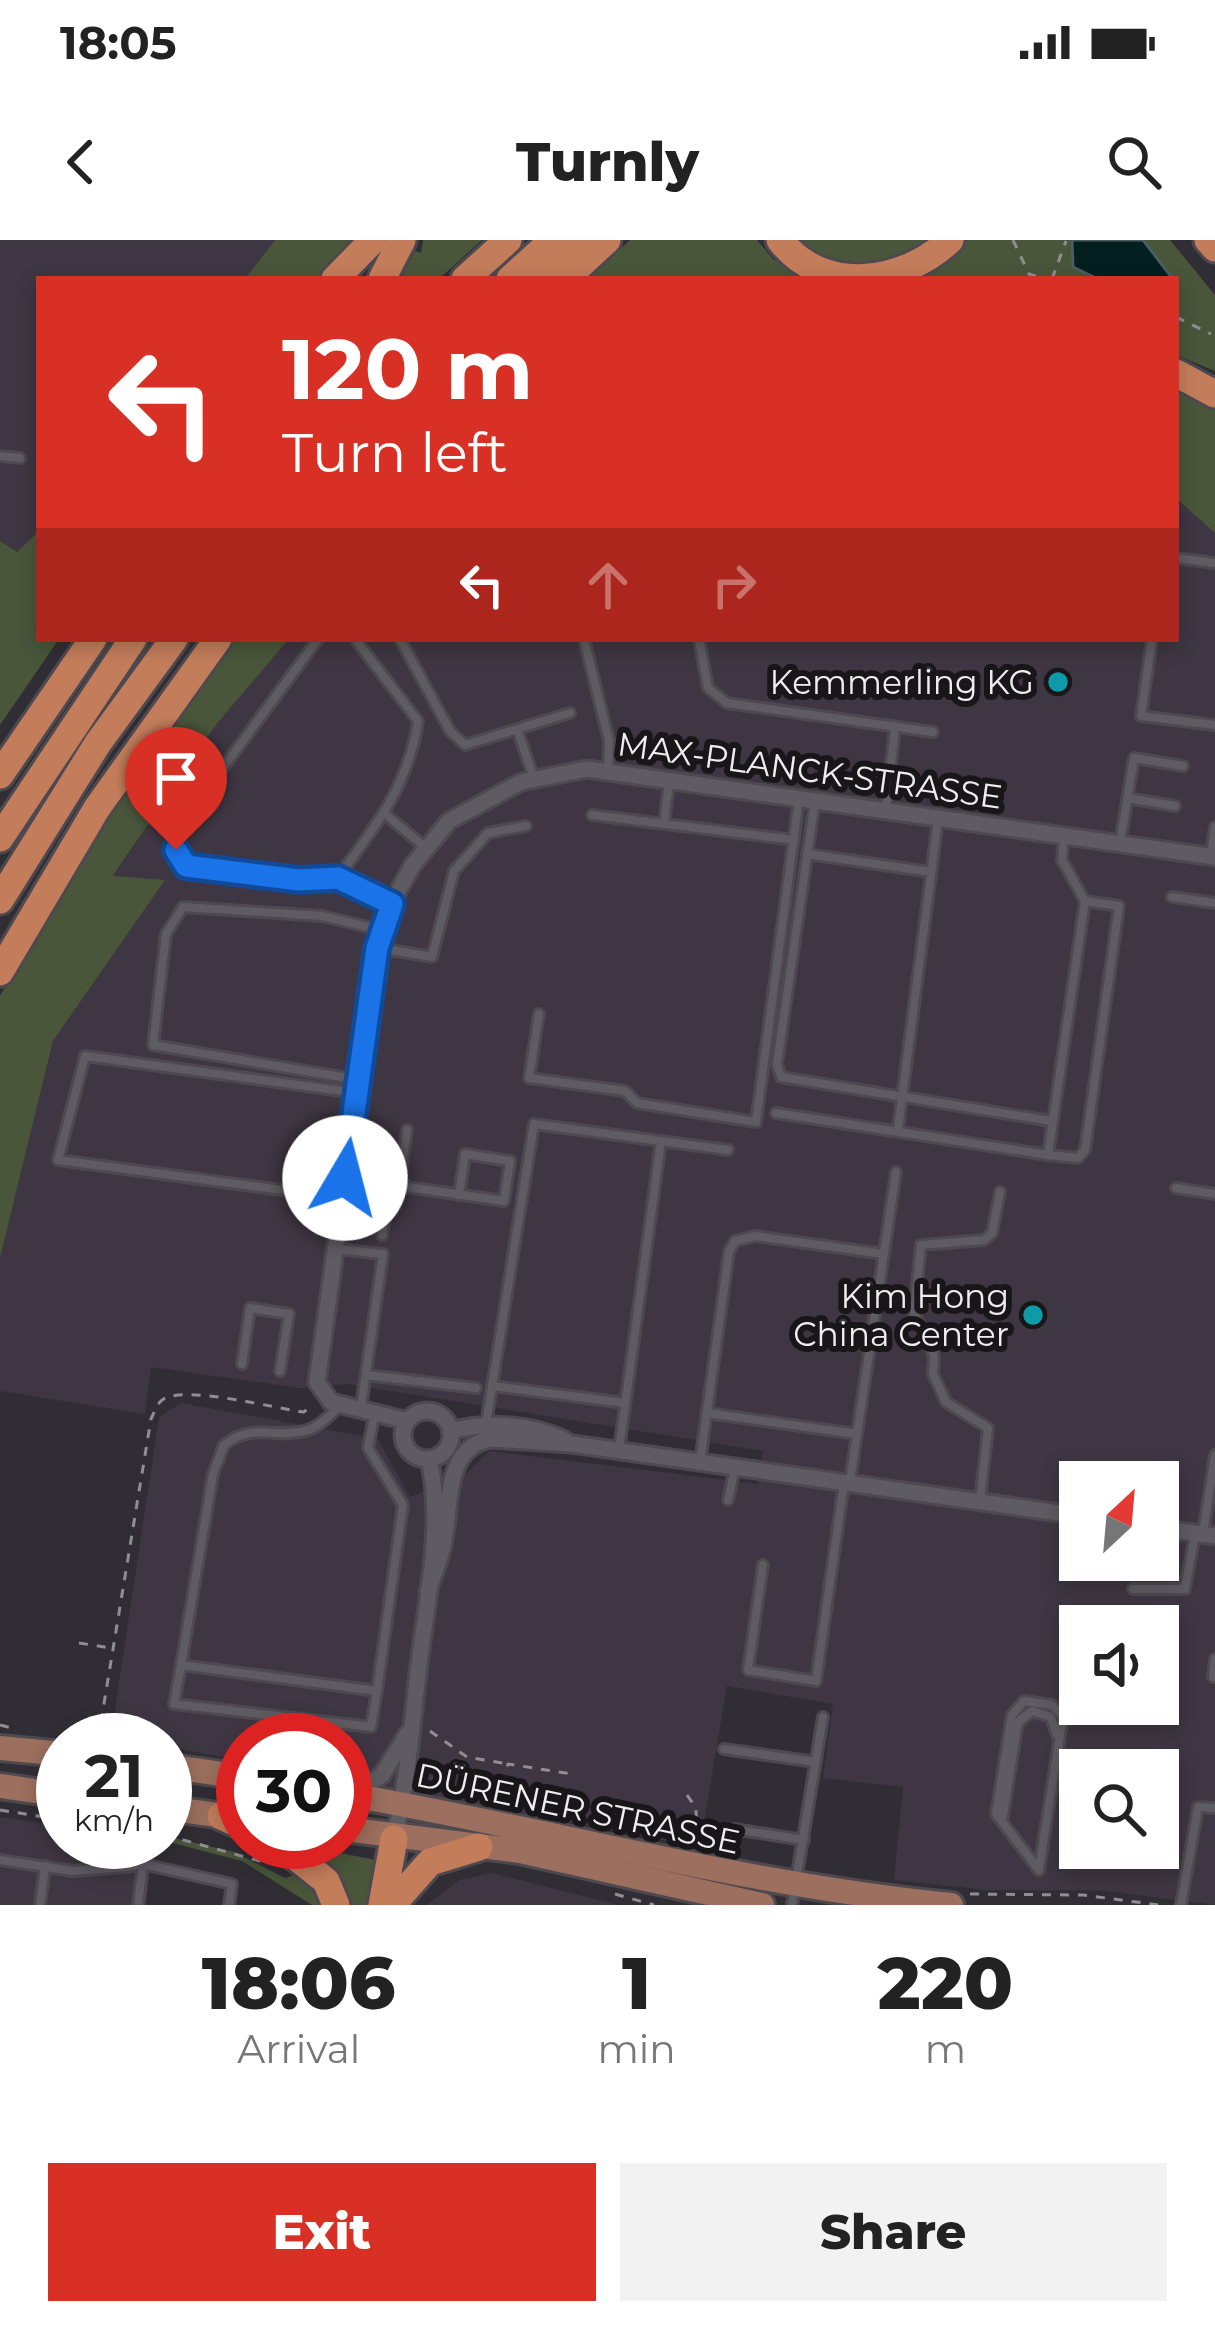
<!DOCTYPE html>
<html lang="en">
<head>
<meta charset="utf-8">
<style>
  :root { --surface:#fff; --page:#f2f2f2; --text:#222; --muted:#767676; --accent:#d93025 }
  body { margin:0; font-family:Montserrat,sans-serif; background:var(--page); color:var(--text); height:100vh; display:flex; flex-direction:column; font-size:45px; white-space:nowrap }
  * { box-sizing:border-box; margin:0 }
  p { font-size:39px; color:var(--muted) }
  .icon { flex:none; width:66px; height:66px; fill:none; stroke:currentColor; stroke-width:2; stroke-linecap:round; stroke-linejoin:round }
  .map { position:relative; height:1665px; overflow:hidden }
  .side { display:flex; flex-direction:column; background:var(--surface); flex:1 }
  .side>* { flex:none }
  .top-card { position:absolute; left:36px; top:36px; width:1143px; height:366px; border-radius:0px; box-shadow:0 6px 18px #0003; background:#d93025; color:#fff; overflow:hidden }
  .needle { width:78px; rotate:26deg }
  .buttons { position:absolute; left:1059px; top:1221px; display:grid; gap:24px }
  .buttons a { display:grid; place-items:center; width:120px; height:120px; border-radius:0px; background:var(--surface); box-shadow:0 6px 18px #0003; font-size:60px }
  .speed { position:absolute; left:36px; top:1473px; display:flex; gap:24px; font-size:60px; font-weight:700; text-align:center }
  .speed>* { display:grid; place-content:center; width:156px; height:156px; border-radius:50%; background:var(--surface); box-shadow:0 6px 18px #0003; line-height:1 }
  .speed small { font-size:30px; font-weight:400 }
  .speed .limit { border:18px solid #d22; background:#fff; color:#111 }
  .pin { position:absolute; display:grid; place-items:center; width:102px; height:102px; color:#fff; margin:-123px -51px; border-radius:50% 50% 50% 0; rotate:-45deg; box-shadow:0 0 12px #0007 }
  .pin .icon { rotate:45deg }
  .me { position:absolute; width:132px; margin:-66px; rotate:8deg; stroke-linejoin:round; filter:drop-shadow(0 0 9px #0008) }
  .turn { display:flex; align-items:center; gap:42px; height:252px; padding:0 48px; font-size:54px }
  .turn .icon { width:156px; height:156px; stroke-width:2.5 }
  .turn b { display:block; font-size:84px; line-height:102px }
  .lanes { display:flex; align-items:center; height:114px; padding:0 48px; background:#0003; justify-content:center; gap:60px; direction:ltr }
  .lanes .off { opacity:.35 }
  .eta { display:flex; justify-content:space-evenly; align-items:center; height:204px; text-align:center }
  .eta b { font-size:72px; font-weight:800; line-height:84px }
  .action { display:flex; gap:24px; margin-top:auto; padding:24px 48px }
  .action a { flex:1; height:138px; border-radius:0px; background:var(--accent); color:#fff; font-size:48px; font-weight:800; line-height:138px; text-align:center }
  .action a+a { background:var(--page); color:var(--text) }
  .status { display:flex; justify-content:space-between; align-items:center; height:84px; padding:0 60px; background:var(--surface); direction:ltr }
  .status svg { height:33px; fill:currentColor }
  header { display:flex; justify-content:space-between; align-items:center; height:156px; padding:0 48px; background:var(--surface); font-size:54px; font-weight:800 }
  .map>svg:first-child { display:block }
  .built { fill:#3e3642; fill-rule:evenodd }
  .green { fill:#49563a }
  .water { fill:#041f20; stroke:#4b5d5f; stroke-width:3 }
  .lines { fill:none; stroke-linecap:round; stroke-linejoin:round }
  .service-casing { stroke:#4d494f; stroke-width:14 }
  .minor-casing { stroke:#4d494f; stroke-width:21 }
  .primary-casing { stroke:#4d494f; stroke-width:30 }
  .motorway-casing { stroke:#4d494f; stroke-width:33 }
  .path { stroke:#918e93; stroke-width:3; stroke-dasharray:9 9; stroke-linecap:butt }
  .service { stroke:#5f5b62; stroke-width:8 }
  .minor { stroke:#5f5b62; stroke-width:15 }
  .primary { stroke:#9c6f5e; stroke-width:24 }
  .motorway { stroke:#c47d5b; stroke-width:27 }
  .route-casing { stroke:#114b97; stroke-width:30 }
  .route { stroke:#1a73e8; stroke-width:21 }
  .culture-dot { fill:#0f9aa8; stroke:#181619; stroke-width:4.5 }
  .labels { text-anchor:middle; stroke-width:12; stroke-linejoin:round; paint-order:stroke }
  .poi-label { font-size:33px; fill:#f0edf1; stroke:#181619; text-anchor:end }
  .street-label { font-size:33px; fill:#f0edf1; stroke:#181619 }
</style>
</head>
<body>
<div class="status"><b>18:05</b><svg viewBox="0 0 49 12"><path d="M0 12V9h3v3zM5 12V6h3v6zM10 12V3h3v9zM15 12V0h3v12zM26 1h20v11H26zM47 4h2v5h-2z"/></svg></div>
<header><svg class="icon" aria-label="back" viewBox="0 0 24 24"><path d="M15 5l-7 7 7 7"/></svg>Turnly<svg class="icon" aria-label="search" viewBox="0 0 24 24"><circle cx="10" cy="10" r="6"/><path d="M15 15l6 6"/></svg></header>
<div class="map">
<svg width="1215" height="1665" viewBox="0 0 1215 1665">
  <rect width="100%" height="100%" fill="#312d34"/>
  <g class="built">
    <path d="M0,0H275L245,39H39V291L17,312L0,301Z"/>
    <path d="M1176,258L1215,293V1665L1106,1651L986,1650L894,1640L903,1547L823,1538L833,1464L727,1446L700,1607L345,1540V1500H243V1521L165,1506V1500L111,1496L159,1177L181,1163L378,1199L410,1257L464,1236L489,1211L758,1244L763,1211L348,1144L299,1148L151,1127L145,1174L0,1151V1018L53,801L164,641L113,637L215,486L289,399H1176ZM1080,1242H1158V1320H1080ZM1080,1386H1158V1464H1080ZM1080,1530H1158V1608H1080Z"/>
    <path d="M0,1577L63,1586V1602H154L146,1665H0Z"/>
    <path d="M492,1633L618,1665H427L459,1640Z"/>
  </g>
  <g class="green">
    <path d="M275,0H361L324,39H245Z"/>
    <path d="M423,0H482L439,39H400L415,11L421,13Z"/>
    <path d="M630,0H757L773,19L813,39H587Z"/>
    <path d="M795,0H936C892,32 837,37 795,0Z"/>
    <path d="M967,0H1170L1215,55V131L1176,115V39H912L946,21Z"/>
    <path d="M1176,151L1215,170V293L1176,258Z"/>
    <path d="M39,291V399H59L0,485V301L17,312Z"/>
    <path d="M230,399H289L215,486L113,636L165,640L53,801L0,1018V756L138,521Z"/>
    <path d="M165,1596L234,1612L285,1638L302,1632L326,1665H312L242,1621L165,1601Z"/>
    <path d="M330,1611L381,1621L369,1665H345L314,1619Z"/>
  </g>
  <path class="water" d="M1072,0H1143L1173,39H1098L1073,27Z"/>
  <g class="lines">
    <g class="service-casing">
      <g id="service">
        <path d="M0,216L20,218"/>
        <path d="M1176,318L1215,323"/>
        <path d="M318,399L178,589L176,610L186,626L299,640L338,637L391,664"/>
        <path d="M400,399L450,491L465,505L570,473"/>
        <path d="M584,399L609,501L608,532"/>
        <path d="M699,399L708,448L727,463L933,492"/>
        <path d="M1152,399L1141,476L1215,485"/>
        <path d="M517,489L534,539"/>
        <path d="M1127,558L1175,566"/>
        <path d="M815,561L777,824L781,837L1051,881"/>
        <path d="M886,569L895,487"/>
        <path d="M385,574L426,608"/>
        <path d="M592,575L794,600"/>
        <path d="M664,584L669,542"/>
        <path d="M1120,603L1134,518L1183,526"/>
        <path d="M807,614L931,632"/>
        <path d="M1211,615L1215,587"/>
        <path d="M338,637C375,588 409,544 418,481L355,399"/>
        <path d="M1172,657L1215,663"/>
        <path d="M379,708L432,717L454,631L488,593L526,586"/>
        <path d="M539,774L529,838L625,851L637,863L756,882L799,559"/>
        <path d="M359,840L153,805L166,694L183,667L322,676L381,690"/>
        <path d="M776,873L1048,915L1085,661L1062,620L1064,597"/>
        <path d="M898,889L938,580"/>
        <path d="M661,901L728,910"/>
        <path d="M1048,915L1078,918L1085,910L1119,666L1085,661"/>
        <path d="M345,938L504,961L510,921L465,914L459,955"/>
        <path d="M399,946L407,890"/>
        <path d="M1176,948L1215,954"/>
        <path d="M341,958L58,920L85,816L357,853"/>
        <path d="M382,995L391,945"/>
        <path d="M337,1009L383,1014L361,1167"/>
        <path d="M242,1124L250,1068L289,1074L280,1131"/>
        <path d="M366,1135L476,1148"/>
        <path d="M492,1146L625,1163"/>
        <path d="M375,1171L368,1208L403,1265L377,1451L181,1425L174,1464L371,1487L377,1451"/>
        <path d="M707,1173L857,1194"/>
        <path d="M486,1184L534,884L661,901L619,1210"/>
        <path d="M700,1222L729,1012L735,1001L755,996L884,1014"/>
        <path d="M850,1241L896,932"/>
        <path d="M728,1260L735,1228"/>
        <path d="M980,1261L988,1188L946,1162L933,1134L934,1115L914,1073L921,1005L984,1000L992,993L1000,952"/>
        <path d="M1203,1294L1215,1215"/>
        <path d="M763,1325L748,1430L816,1441L844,1243"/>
        <path d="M1133,1349H1185L1195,1294"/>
        <path d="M181,1425L213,1234L224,1205C254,1181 276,1200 308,1190C320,1186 330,1175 339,1167"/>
        <path d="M1213,1437L1215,1419"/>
        <path d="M1024,1461L1052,1465L1063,1476L1039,1630L996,1574L1012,1475Z"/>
        <path d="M724,1509L816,1522"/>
        <path d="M1002,1581L1018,1482L1032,1471L1051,1477L1057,1495"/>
        <path d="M734,1589L804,1600"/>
        <path d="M0,1620L73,1631L126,1627L128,1602"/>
        <path d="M126,1627L143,1624L232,1644L229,1665"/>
        <path d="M40,1665L45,1626"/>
        <path d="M138,1665L143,1624"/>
        <path d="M792,1665L823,1477"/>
        <path d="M1181,1665L1198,1567L1215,1568"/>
      </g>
    </g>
    <g class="minor-casing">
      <g id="minor">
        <circle cx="427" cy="1195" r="24"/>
        <path d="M407,1181L331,1162L317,1142L377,708L391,664L412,626L449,581L521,542L587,529L1215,617"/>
        <path d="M451,1191C487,1181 531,1184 565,1200"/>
        <path d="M1158,1288L1215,1296"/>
        <path d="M428,1351C433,1336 440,1321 443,1305C452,1268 442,1209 490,1199L572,1204L1080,1276"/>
        <path d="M353,1555L382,1535L408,1493"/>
        <path d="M394,1599C408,1541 412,1483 419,1424C427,1359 444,1283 429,1219"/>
      </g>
    </g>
    <g class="primary-casing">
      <g id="primary">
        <path d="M0,1508L63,1514"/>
        <path d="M165,1526L243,1537"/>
        <path d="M0,1546L63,1555"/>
        <path d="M345,1554C548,1589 746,1645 951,1665"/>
        <path d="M165,1568L240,1578"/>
        <path d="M345,1589L520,1611L762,1665"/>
      </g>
    </g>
    <g class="motorway-casing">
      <g id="motorway">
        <path d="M780,0C823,56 904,44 950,0"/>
        <path d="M1208,0L1215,8"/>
        <path d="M335,39L373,0"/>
        <path d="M382,39L402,0"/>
        <path d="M465,39L508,0"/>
        <path d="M510,39L553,0"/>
        <path d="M544,39L579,0"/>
        <path d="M565,39L607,0"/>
        <path d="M1176,133L1215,154"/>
        <path d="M0,535L93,399"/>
        <path d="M0,598L133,399"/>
        <path d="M0,660L98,503L174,399"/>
        <path d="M0,732L97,568L218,399"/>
        <path d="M221,1576L243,1586"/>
        <path d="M277,1602L326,1641L336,1665"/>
        <path d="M382,1665L394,1599"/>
        <path d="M392,1665L430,1622L479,1607"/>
      </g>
    </g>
    <g class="path">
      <path d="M1013,0L1029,34L1046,39"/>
      <path d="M1052,39L1066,1"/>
      <path d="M1176,77L1211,94"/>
      <path d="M79,1403L111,1408"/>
      <path d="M0,1485L12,1488"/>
      <path d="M430,1491L467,1517L508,1524"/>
      <path d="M74,1498L90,1500"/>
      <path d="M98,1500L151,1179C154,1173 156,1166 161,1161C179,1143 277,1169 304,1172L312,1164"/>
      <path d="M687,1555L696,1568L697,1605"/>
      <path d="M501,1562L508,1524L572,1534"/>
      <path d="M0,1570L63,1580"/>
      <path d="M165,1595L267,1623"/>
      <path d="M615,1654L654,1665"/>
      <path d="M970,1654L1083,1655L1159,1665"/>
    </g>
    <use href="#service" class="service"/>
    <use href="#minor" class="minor"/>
    <use href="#primary" class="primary"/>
    <use href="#motorway" class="motorway"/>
  </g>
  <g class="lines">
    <g class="route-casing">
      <path id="route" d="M176,610L186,626L299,640L338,638L392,664L377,708L345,938"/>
    </g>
    <use href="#route" class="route"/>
  </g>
  <g class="culture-dot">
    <circle cx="1058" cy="442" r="12"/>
    <circle cx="1033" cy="1075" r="12"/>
  </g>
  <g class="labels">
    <g class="poi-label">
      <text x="1034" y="454">Kemmerling KG</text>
      <text x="1009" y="1068">Kim Hong<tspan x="1009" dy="38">China Center</tspan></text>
    </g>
    <g class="street-label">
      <text transform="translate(810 530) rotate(8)" y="12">MAX-PLANCK-STRASSE</text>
      <text transform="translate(578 1568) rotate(12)" y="12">DÜRENER STRASSE</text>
    </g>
  </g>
</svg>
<div class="buttons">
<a><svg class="needle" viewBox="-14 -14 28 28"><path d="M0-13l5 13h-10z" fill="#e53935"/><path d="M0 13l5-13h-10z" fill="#767676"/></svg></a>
<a><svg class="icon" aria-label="sound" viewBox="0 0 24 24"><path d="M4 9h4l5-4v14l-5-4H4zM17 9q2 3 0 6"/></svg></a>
<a><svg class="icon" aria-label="search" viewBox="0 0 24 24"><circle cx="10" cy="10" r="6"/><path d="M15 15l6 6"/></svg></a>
</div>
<div class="speed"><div>21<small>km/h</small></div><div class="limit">30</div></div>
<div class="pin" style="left:176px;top:610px;background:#d93025"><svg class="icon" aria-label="arrive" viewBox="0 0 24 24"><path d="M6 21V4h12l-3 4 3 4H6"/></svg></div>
<svg class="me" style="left:345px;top:938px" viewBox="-20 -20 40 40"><circle r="19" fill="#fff"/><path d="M0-13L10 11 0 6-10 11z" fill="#1a73e8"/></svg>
<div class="top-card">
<div class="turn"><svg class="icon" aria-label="left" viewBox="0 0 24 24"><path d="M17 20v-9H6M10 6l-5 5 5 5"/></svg><div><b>120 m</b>Turn left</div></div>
<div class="lanes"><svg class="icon" aria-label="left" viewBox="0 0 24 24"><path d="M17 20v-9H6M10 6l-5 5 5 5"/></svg><svg class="icon off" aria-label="ahead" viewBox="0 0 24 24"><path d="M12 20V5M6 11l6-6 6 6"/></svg><svg class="icon off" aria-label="right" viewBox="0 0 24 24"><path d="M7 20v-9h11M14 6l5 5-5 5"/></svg></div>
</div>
</div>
<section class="side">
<div class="eta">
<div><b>18:06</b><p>Arrival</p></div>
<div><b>1</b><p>min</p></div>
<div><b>220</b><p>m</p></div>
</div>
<div class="action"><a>Exit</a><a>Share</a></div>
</section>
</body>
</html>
